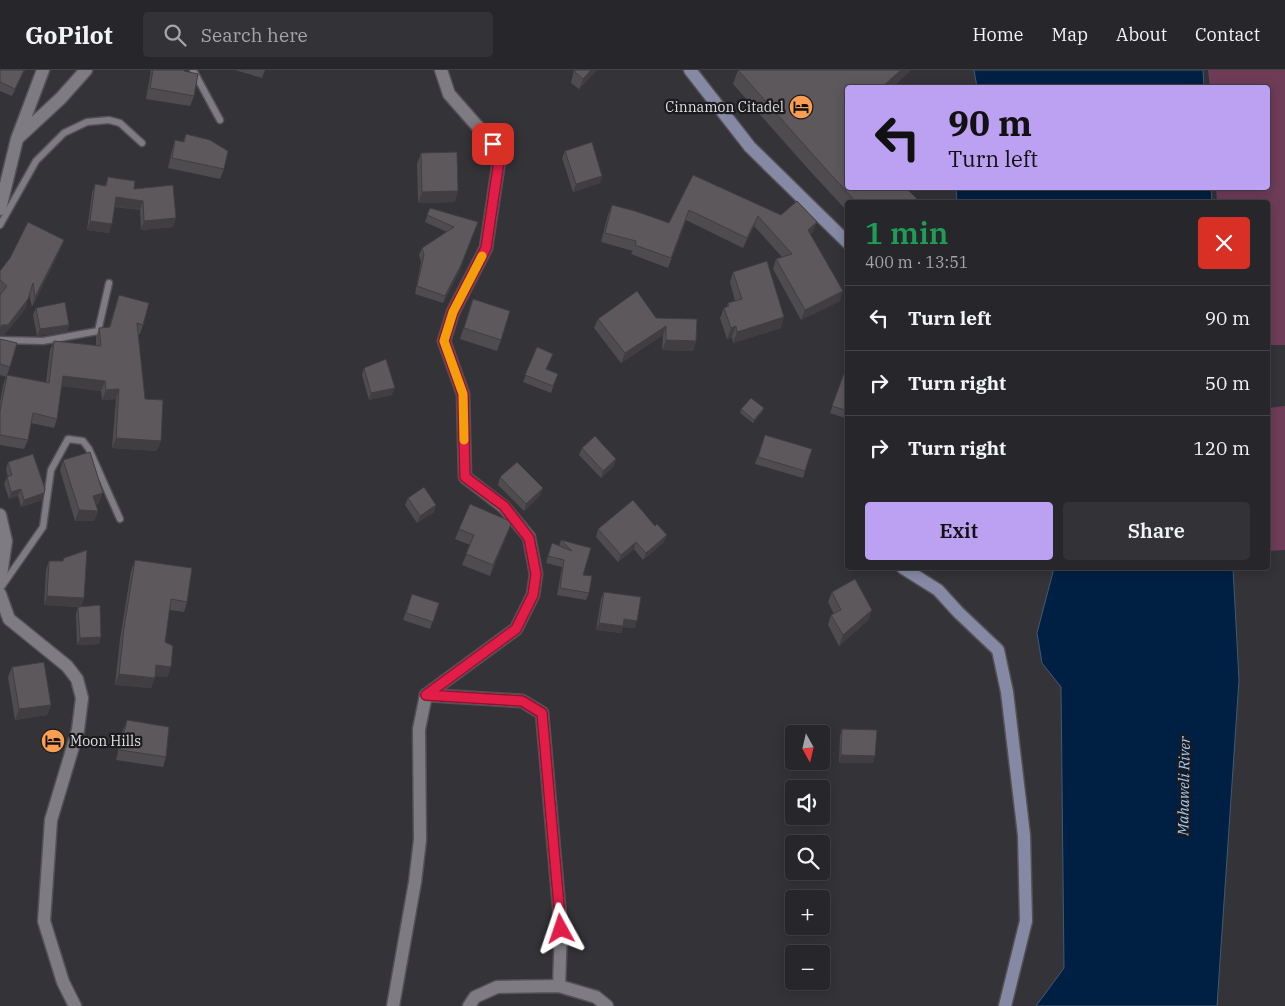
<!DOCTYPE html>
<html lang="en">
<head>
<meta charset="utf-8">
<style>
  :root { --surface:#27262a; --page:#333236; --text:#f1f3f6; --muted:#a4a5a8; --line:#434347; --accent:#bca0f2 }
  body { margin:0; font-family:"IBM Plex Serif",serif; background:var(--page); color:var(--text); height:100vh; display:flex; flex-direction:column; font-size:19px; white-space:nowrap }
  * { box-sizing:border-box; margin:0 }
  p { font-size:16px; color:var(--muted) }
  .icon { flex:none; width:28px; height:28px; fill:none; stroke:currentColor; stroke-width:2; stroke-linecap:round; stroke-linejoin:round }
  .map { position:relative; flex:1; overflow:hidden }
  .panel { position:absolute; left:845px; top:130px; width:425px; height:370px; display:flex; flex-direction:column; background:var(--surface); border-radius:5px; box-shadow:0 2px 12px #0003,0 0 0 1px var(--line) }
  .panel>* { flex:none }
  .guide { position:absolute; left:845px; top:15px; width:425px; height:105px; border-radius:5px; box-shadow:0 2px 12px #0003,0 0 0 1px var(--line); background:#bca0f2; color:#111; overflow:hidden }
  .needle { width:32px; rotate:172deg }
  .buttons { position:absolute; left:785px; top:655px; display:grid; gap:10px }
  .buttons a { display:grid; place-items:center; width:45px; height:45px; border-radius:5px; background:var(--surface); box-shadow:0 2px 12px #0003,0 0 0 1px var(--line); font-size:25px }
  .pin { position:absolute; display:grid; place-items:center; width:42px; height:42px; color:#fff; margin:-21px; border-radius:10px; box-shadow:0 2px 8px #0006 }
  .me { position:absolute; width:55px; margin:-28px; rotate:355deg; stroke-linejoin:round; filter:drop-shadow(0 0 4px #0008) }
  .turn { display:flex; align-items:center; gap:18px; height:105px; padding:0 20px; font-size:22px }
  .turn .icon { width:65px; height:65px; stroke-width:2.5 }
  .turn b { display:block; font-size:35px; line-height:42px }
  .round { display:grid; place-items:center; flex:none; width:52px; height:52px; border-radius:5px; background:var(--page) }
  .summary { display:flex; align-items:center; justify-content:space-between; height:85px; padding:0 20px }
  h1 { font-size:30px; font-weight:600; line-height:38px; color:#1e9e55 }
  .button { display:flex; gap:10px; margin-top:auto; padding:10px 20px }
  .button a { flex:1; height:58px; border-radius:5px; background:var(--accent); color:#111; font-size:20px; font-weight:600; line-height:58px; text-align:center }
  .button a+a { background:var(--page); color:var(--text) }
  ul { padding:0; list-style:none }
  li { display:flex; align-items:center; gap:15px; height:65px; padding:0 20px; border-top:1px solid var(--line) }
  li div { flex:1 }
  li b { display:block; font-size:19px }
  li em { font-style:normal }
  header { display:flex; align-items:center; gap:30px; box-sizing:border-box; height:70px; padding:0 25px; background:var(--surface); border-bottom:1px solid var(--line) }
  header strong { font-size:24px }
  nav { display:flex; gap:28px; margin-inline-start:auto; font-size:18px }
  .search { width:350px; height:45px; background:var(--page); display:flex; align-items:center; gap:12px; box-sizing:border-box; padding:0 18px; border-radius:5px; color:var(--muted); font-size:19px }
  .map>svg:first-child { display:block }
  .green { fill:#6e3c57 }
  .water { fill:#002043; stroke:#435973 }
  .lines { fill:none; stroke-linecap:round; stroke-linejoin:round }
  .lane-casing { stroke:#535156; stroke-width:9 }
  .street-casing { stroke:#535156; stroke-width:15 }
  .secondary-casing { stroke:#535156; stroke-width:15 }
  .lane { stroke:#7e7c82; stroke-width:6 }
  .street { stroke:#7e7c82; stroke-width:12 }
  .secondary { stroke:#8689a4; stroke-width:12 }
  .wall { fill:#4f4c4f }
  .shaded-wall { fill:#403e40 }
  .building { fill:#5c585c; stroke:#403e40 }
  .route-casing { stroke:#92132f; stroke-width:12 }
  .route { stroke:#e11d48; stroke-width:9 }
  .slow { stroke:#f59e0b; stroke-width:9 }
  .labels { text-anchor:middle; stroke-width:4.5; stroke-linejoin:round; paint-order:stroke }
  .poi-label { font-size:14px; fill:#dfdee2; stroke:#1b1b1d; text-anchor:end }
  .water-label { font-size:15px; font-style:italic; fill:#a4ccf9; stroke:#1b1b1d }
</style>
</head>
<body>
<header>
<strong>GoPilot</strong>
<div class="search"><svg class="icon" aria-label="search" viewBox="0 0 24 24"><circle cx="10" cy="10" r="6"/><path d="M15 15l6 6"/></svg>Search here</div>
<nav><a>Home</a><a>Map</a><a>About</a><a>Contact</a></nav>
</header>
<div class="map">
<svg width="1285" height="936" viewBox="0 0 1285 936">
  <rect width="100%" height="100%" fill="#343338"/>
  <g class="green">
    <path d="M1208,0H1285V275H1268V132H1217L1216,118H1268V18L1210,17Z"/>
    <path d="M1285,336V480L1268,481V338Z"/>
  </g>
  <g class="water">
    <path d="M974,0H1203L1204,17H977Z"/>
    <path d="M956,118H1211L1212,132H957Z"/>
    <path d="M1054,498H1233L1239,610L1217,936H1036L1064,898L1061,617L1042,593L1037,563Z"/>
  </g>
  <g class="lines">
    <g class="lane-casing">
      <g id="lane">
        <path d="M193,0L220,50"/>
        <path d="M0,155L36,91L64,63L87,52L109,50L120,53L142,73"/>
        <path d="M0,270L43,271L98,261L109,213"/>
        <path d="M2,516L43,457L51,400L68,369L83,371L89,379L120,449"/>
      </g>
    </g>
    <g class="street-casing">
      <g id="street">
        <path d="M19,67L61,28L86,0"/>
        <path d="M0,139L17,69L43,0"/>
        <path d="M0,445L6,471L0,512"/>
        <path d="M0,524L9,549L67,596L77,609L82,628L78,660L51,750L44,851L63,912L75,936"/>
        <path d="M426,625L522,631L542,643L561,859L559,916"/>
        <path d="M393,936L415,812L420,770L419,659L426,625L516,559L533,525L536,504L529,467L504,437L465,407L463,324L444,271L453,242L486,178L499,91L493,74L449,24L441,0"/>
        <path d="M469,936L475,927L497,917L559,916L596,927L607,936"/>
      </g>
    </g>
    <g class="secondary-casing">
      <g id="secondary">
        <path d="M690,0L750,77L848,173"/>
        <path d="M903,498L938,520L958,542L998,580L1007,622L1024,765L1026,851L1005,936"/>
      </g>
    </g>
    <use href="#lane" class="lane"/>
    <use href="#street" class="street"/>
    <use href="#secondary" class="secondary"/>
  </g>
  <g class="wall">
    <path d="M0,0H25L12,26L0,21Z"/>
    <path d="M151,0H184L194,26L190,36L146,29Z"/>
    <path d="M235,0H265L262,8Z"/>
    <path d="M574,0H597L579,19L571,13Z"/>
    <path d="M738,0H911L892,18H848V118L920,132H848V142L809,100L733,14Z"/>
    <path d="M186,64L224,99L220,109L168,98L172,80L175,70L183,72Z"/>
    <path d="M565,81L602,106L600,113L573,122L562,88Z"/>
    <path d="M421,83L455,132L418,133L417,94Z"/>
    <path d="M693,105L813,162L810,164L840,231L801,250L773,199L776,189L782,187L754,156L743,178L686,150L668,198L631,184L633,181L601,172L608,145L612,135L669,153Z"/>
    <path d="M108,107L134,119L176,148L173,157L141,160L140,140L115,137L109,163L87,160L92,123L95,114L105,116Z"/>
    <path d="M430,138L478,152L459,202L443,233L415,224L421,192L419,185L422,178L447,162L425,152Z"/>
    <path d="M64,170L60,180L32,237L29,225L25,239L4,265H0V266V225L1,224L0,223V201Z"/>
    <path d="M733,202L781,258L733,273L732,267L727,269L720,248L724,238L727,237L728,233L735,231L730,212Z"/>
    <path d="M119,225L143,255L140,264H138L145,329L157,381L112,378L116,329L102,330L101,321L61,316L57,349L54,358L31,353L28,370L24,379L0,375V332L3,315L6,307L0,305V269L10,297L7,305L46,312L50,280L54,271L96,276V268L99,258L109,257Z"/>
    <path d="M473,229L501,270L497,281L460,269Z"/>
    <path d="M36,238L69,255L67,262L37,266L33,245Z"/>
    <path d="M656,248L696,271L693,281L662,280L663,265L621,293L594,258L598,249Z"/>
    <path d="M537,277L553,284L546,300L558,304L551,323L523,312Z"/>
    <path d="M364,298L392,325L369,330L362,305Z"/>
    <path d="M846,298L848,299V349L830,343Z"/>
    <path d="M764,338L762,342L753,353L740,343L741,339Z"/>
    <path d="M765,365L805,401L803,408L755,394Z"/>
    <path d="M582,378L614,396L601,408L579,385Z"/>
    <path d="M63,390L99,433L96,434L98,441L94,451H75L60,400Z"/>
    <path d="M8,392L44,423L42,430L21,437L18,426L9,429L4,414L7,407H8L6,400Z"/>
    <path d="M500,407L543,418L540,425L524,441L498,415Z"/>
    <path d="M408,428L436,435L434,442L417,453L405,435Z"/>
    <path d="M512,452L490,506L462,495L470,475L455,469L459,459Z"/>
    <path d="M655,456L664,472L643,490L634,479L618,492L596,467L598,459Z"/>
    <path d="M561,470L591,478L583,505L589,523L586,530L557,525L562,497L546,493L552,473L559,476Z"/>
    <path d="M64,488L84,528L81,536L99,574L77,575L76,544L78,537L44,535L46,500L49,491H62Z"/>
    <path d="M135,490L187,532L184,542L169,540L165,572L171,597L167,607L155,606L151,618L115,615L120,569L131,501Z"/>
    <path d="M604,522L635,558L623,557L621,563L596,560L601,529Z"/>
    <path d="M832,522L872,540L868,550L839,576L828,555L831,545L834,544L828,532Z"/>
    <path d="M412,524L439,533L430,559L403,550Z"/>
    <path d="M12,597L51,635L47,645L15,650L8,607Z"/>
    <path d="M127,650L166,687L163,697L116,690L123,660Z"/>
    <path d="M842,659L875,686L873,693H839L840,666Z"/>
  </g>
  <g class="shaded-wall">
    <path d="M24,0H25L12,26L15,19Z"/>
    <path d="M591,0H597L579,19L583,9Z"/>
    <path d="M901,0H911L892,18H881Z"/>
    <path d="M602,106L600,113L573,122L576,114Z"/>
    <path d="M458,121L455,132L418,133L422,122Z"/>
    <path d="M116,127L143,131L140,140L112,136Z"/>
    <path d="M758,146L754,156L743,178L747,168Z"/>
    <path d="M176,148L173,157L141,160L144,151Z"/>
    <path d="M90,151L112,154L109,163L87,160Z"/>
    <path d="M478,152L459,202L443,233L445,226Z"/>
    <path d="M817,152L813,162L804,170L808,160Z"/>
    <path d="M64,170L60,180L32,237L35,227Z"/>
    <path d="M843,221L840,231L801,250L805,240Z"/>
    <path d="M28,229L25,239L4,265H0V266V258Z"/>
    <path d="M784,247L781,258L733,273L737,262Z"/>
    <path d="M69,255L67,262L37,266L40,259Z"/>
    <path d="M666,256L663,265L621,293L625,283Z"/>
    <path d="M736,256L732,267L727,269L731,258Z"/>
    <path d="M666,270L696,271L693,281L662,280Z"/>
    <path d="M63,306L105,311L101,321L59,316Z"/>
    <path d="M395,318L392,325L369,330L371,323Z"/>
    <path d="M119,319L116,329L102,330L106,320Z"/>
    <path d="M764,338L762,342L753,353L754,350Z"/>
    <path d="M116,368L161,371L157,381L112,378Z"/>
    <path d="M616,389L614,396L601,408L603,401Z"/>
    <path d="M543,418L540,425L524,441L526,434Z"/>
    <path d="M21,419L18,426L9,429L11,422Z"/>
    <path d="M44,423L42,430L21,437L24,430Z"/>
    <path d="M103,423L99,433L89,436L93,426Z"/>
    <path d="M436,435L434,442L417,453L420,446Z"/>
    <path d="M79,440L98,441L94,451H75Z"/>
    <path d="M512,452L508,463L490,506L493,495Z"/>
    <path d="M667,465L664,472L643,490L646,483Z"/>
    <path d="M636,472L634,479L618,492L621,485Z"/>
    <path d="M47,526L84,528L81,537L44,535Z"/>
    <path d="M872,540L868,550L839,576L843,565Z"/>
    <path d="M624,549L637,551L635,558L623,557L621,563L596,560L599,553Z"/>
    <path d="M101,567L99,574L77,575L80,568Z"/>
    <path d="M156,595L171,597L167,607L152,606Z"/>
    <path d="M119,604L155,608L151,618L115,615Z"/>
    <path d="M51,635L47,645L15,650L19,639Z"/>
    <path d="M841,685L875,686L873,693H839Z"/>
  </g>
  <g class="building">
    <path d="M0,0H24L15,19L0,12Z"/>
    <path d="M153,0H184V1L198,4L194,26L150,18Z"/>
    <path d="M575,0H591L583,9L575,2Z"/>
    <path d="M738,0H901L881,18H848V118H906L920,132H856L814,86Z"/>
    <path d="M186,64L210,70L228,81L224,99L172,88L175,70L184,72Z"/>
    <path d="M592,72L602,106L576,114L565,81Z"/>
    <path d="M457,82L458,121L422,122L421,83Z"/>
    <path d="M693,105L781,145L797,131L817,152L808,160L843,221L805,240L776,189L792,184L758,146L747,168L689,140L671,188L635,175L636,171L605,163L612,135L635,141L669,153Z"/>
    <path d="M108,107L135,111L134,119L173,115L176,148L144,151L143,131L116,127L112,154L90,151L95,114L106,116Z"/>
    <path d="M430,138L478,152L461,195L445,226L417,216L424,185L422,178L454,157L427,145Z"/>
    <path d="M28,152L64,170L35,227L33,213L28,229L8,255H2L0,258V225L7,216L0,210V201L10,188Z"/>
    <path d="M767,191L784,247L737,262L736,256L731,258L724,238L729,236L728,233L742,229L733,202Z"/>
    <path d="M637,221L656,248L697,249L696,271L666,270V256L625,283L598,249Z"/>
    <path d="M119,225L149,233L143,255L137,253L145,329L163,330L161,371L116,368L119,319L106,320L105,311L63,306L57,349L33,343L28,370L0,365V341L7,305L49,313L54,271L101,276L99,258L110,257Z"/>
    <path d="M473,229L510,241L501,270L464,258Z"/>
    <path d="M65,232L69,255L40,259L36,238Z"/>
    <path d="M0,269L17,273L10,297L0,294Z"/>
    <path d="M537,277L553,284L546,299L558,304L553,316L525,305Z"/>
    <path d="M386,289L395,318L371,323L364,298Z"/>
    <path d="M846,298L848,299V341L832,336Z"/>
    <path d="M751,328L764,338L754,350L741,339Z"/>
    <path d="M765,365L812,379L805,401L758,387Z"/>
    <path d="M595,366L616,389L603,401L582,378Z"/>
    <path d="M90,382L103,423L93,426L98,441L79,440L63,390Z"/>
    <path d="M33,384L45,419L44,423L24,430L21,419L11,422L7,407L12,405L8,392Z"/>
    <path d="M517,392L543,418L526,434L500,407Z"/>
    <path d="M424,417L436,435L420,446L408,428Z"/>
    <path d="M633,430L655,456L657,454L667,465L646,483L636,472L621,485L598,459Z"/>
    <path d="M470,434L512,452L493,495L466,484L474,465L459,459Z"/>
    <path d="M561,470L591,478L583,505L592,506L589,523L560,518L564,490L548,486L552,473L572,481Z"/>
    <path d="M87,480L84,528L47,526L49,491H63L64,488Z"/>
    <path d="M135,490L192,498L187,532L171,529L165,572L173,576L171,597L156,595L155,608L119,604L124,558Z"/>
    <path d="M855,509L872,540L843,565L831,545L841,540L832,522Z"/>
    <path d="M604,522L641,527L637,551L624,549L623,556L599,553Z"/>
    <path d="M412,524L439,533L433,552L406,543Z"/>
    <path d="M100,535L101,567L80,568L78,537Z"/>
    <path d="M44,592L51,635L19,639L12,597Z"/>
    <path d="M127,650L169,657L166,687L120,680Z"/>
    <path d="M842,659L877,660L875,686L841,685Z"/>
  </g>
  <g class="lines">
    <g class="route-casing">
      <path id="route" d="M493,74L499,91L486,178L453,242L444,271L463,324L465,407L504,436L529,468L536,504L533,525L516,559L426,625L522,631L542,643L561,859"/>
    </g>
    <use href="#route" class="route"/>
    <path class="slow" d="M464,370L463,324L444,271L453,242L482,186"/>
  </g>
  <defs>
    <g id="hotel-disc" transform="scale(1.25)"><circle r="9.5" fill="#fb9e51" stroke="#1b1b1d"/><path d="M-6-4.5h1.5V1H6V5H4.5V3h-9V5H-6ZM-4 0a1.8 1.8 0 1 1 3.6 0ZM.5 0V-2.5h3Q6-2.5 6 0Z" fill="#111"/></g>
  </defs>
  <g fill-rule="evenodd">
    <use href="#hotel-disc" x="801" y="37"/>
    <use href="#hotel-disc" x="53" y="671"/>
  </g>
  <g class="labels">
    <g class="poi-label">
      <text x="784" y="42">Cinnamon Citadel</text>
      <text x="70" y="676" text-anchor="start">Moon Hills</text>
    </g>
    <g class="water-label">
      <text transform="translate(1184 716) rotate(-89)" y="5">Mahaweli River</text>
    </g>
  </g>
</svg>
<div class="buttons">
<a><svg class="needle" viewBox="-14 -14 28 28"><path d="M0-13l5 13h-10z" fill="#e53935"/><path d="M0 13l5-13h-10z" fill="#a4a5a8"/></svg></a>
<a><svg class="icon" aria-label="sound" viewBox="0 0 24 24"><path d="M4 9h4l5-4v14l-5-4H4zM17 9q2 3 0 6"/></svg></a>
<a><svg class="icon" aria-label="search" viewBox="0 0 24 24"><circle cx="10" cy="10" r="6"/><path d="M15 15l6 6"/></svg></a>
<a>+</a>
<a>−</a>
</div>
<div class="pin" style="left:493px;top:74px;background:#d93025"><svg class="icon" aria-label="arrive" viewBox="0 0 24 24"><path d="M6 21V4h12l-3 4 3 4H6"/></svg></div>
<svg class="me" style="left:561px;top:859px" viewBox="-20 -20 40 40"><path d="M0-17L14 15 0 8-14 15z" fill="#e11d48" stroke="#fff" stroke-width="4"/></svg>
<div class="guide">
<div class="turn"><svg class="icon" aria-label="left" viewBox="0 0 24 24"><path d="M17 20v-9H6M10 6l-5 5 5 5"/></svg><div><b>90 m</b>Turn left</div></div>
</div>
<section class="panel">
<div class="summary"><div><h1>1 min</h1><p>400 m · 13:51</p></div><a class="round" style="background:#d93025;color:#fff"><svg class="icon" aria-label="close" viewBox="0 0 24 24"><path d="M6 6l12 12M18 6L6 18"/></svg></a></div>
<ul>
<li><svg class="icon" aria-label="left" viewBox="0 0 24 24"><path d="M17 20v-9H6M10 6l-5 5 5 5"/></svg><div><b>Turn left</b></div><em>90 m</em></li>
<li><svg class="icon" aria-label="right" viewBox="0 0 24 24"><path d="M7 20v-9h11M14 6l5 5-5 5"/></svg><div><b>Turn right</b></div><em>50 m</em></li>
<li><svg class="icon" aria-label="right" viewBox="0 0 24 24"><path d="M7 20v-9h11M14 6l5 5-5 5"/></svg><div><b>Turn right</b></div><em>120 m</em></li>
</ul>
<div class="button"><a>Exit</a><a>Share</a></div>
</section>
</div>
</body>
</html>
